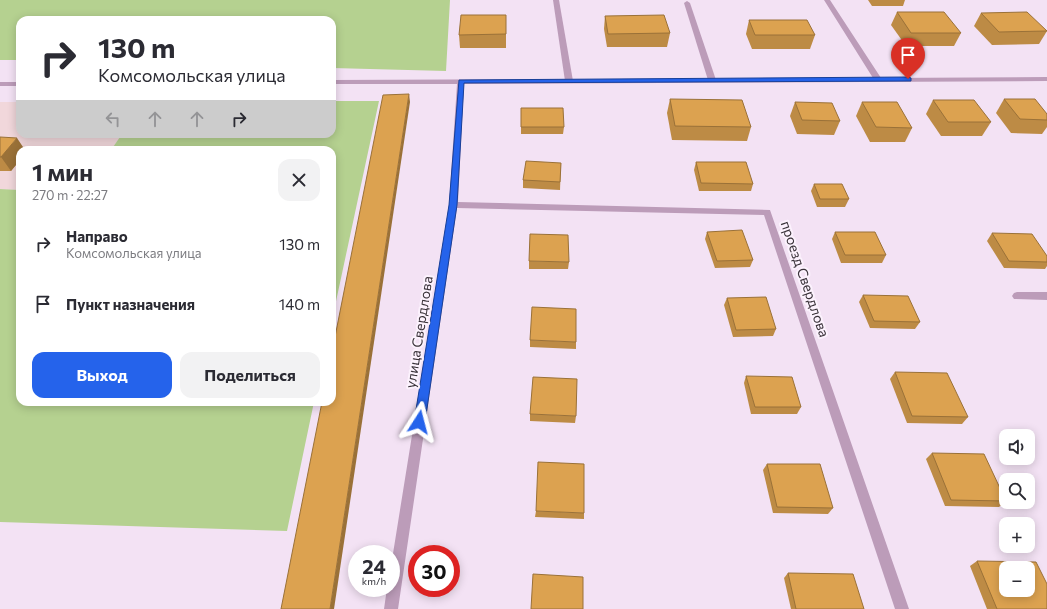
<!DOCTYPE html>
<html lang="ru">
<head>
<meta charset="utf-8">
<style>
  :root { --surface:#fff; --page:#f2f2f3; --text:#2b2b33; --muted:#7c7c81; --accent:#2563eb }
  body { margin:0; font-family:Commissioner,sans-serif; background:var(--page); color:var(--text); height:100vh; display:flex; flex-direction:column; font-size:15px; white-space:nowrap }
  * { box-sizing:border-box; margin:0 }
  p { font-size:13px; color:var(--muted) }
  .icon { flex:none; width:22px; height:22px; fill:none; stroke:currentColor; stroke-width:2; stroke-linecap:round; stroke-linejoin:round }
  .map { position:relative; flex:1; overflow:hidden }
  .side { position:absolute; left:16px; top:146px; width:320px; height:260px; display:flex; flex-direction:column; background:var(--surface); border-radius:12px; box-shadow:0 2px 10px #0003 }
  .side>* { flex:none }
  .guide { position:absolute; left:16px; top:16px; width:320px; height:122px; border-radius:12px; box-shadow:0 2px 10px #0003; background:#fff; color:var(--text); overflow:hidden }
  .fabs { position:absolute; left:999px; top:429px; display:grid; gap:8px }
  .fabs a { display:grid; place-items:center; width:36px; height:36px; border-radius:8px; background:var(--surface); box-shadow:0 2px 10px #0003; font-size:20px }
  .speed { position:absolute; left:348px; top:545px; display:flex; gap:8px; font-size:20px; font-weight:700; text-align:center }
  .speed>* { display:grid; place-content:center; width:52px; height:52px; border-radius:50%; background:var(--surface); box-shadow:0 2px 10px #0003; line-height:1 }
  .speed small { font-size:10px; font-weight:400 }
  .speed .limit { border:6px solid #d22; background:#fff; color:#111 }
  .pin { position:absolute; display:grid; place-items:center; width:34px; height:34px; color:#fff; margin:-41px -17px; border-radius:50% 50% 50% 0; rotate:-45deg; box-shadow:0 0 4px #0007 }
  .pin .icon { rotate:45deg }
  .me { position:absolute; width:44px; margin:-22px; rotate:9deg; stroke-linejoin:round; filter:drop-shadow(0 0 3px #0008) }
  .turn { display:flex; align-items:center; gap:14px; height:84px; padding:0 16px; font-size:18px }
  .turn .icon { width:52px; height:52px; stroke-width:2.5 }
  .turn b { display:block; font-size:28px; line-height:34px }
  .lanes { display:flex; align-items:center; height:38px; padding:0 16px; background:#0003; justify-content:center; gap:20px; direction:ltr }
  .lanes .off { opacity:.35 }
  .round { display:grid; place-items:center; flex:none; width:42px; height:42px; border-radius:12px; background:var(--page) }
  .summary { display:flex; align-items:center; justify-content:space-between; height:68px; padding:0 16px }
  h1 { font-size:24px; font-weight:700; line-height:30px }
  .button { display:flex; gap:8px; margin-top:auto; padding:8px 16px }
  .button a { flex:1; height:46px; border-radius:12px; background:var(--accent); color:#fff; font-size:16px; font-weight:700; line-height:46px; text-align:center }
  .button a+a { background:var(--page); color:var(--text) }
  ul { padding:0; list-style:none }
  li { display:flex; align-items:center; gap:12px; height:60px; padding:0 16px }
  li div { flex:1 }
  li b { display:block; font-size:15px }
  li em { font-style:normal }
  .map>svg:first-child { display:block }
  .industrial { fill:#f1d7db }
  .green { fill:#b5d190 }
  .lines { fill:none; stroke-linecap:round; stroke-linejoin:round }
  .service { fill:#bc9cb9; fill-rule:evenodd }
  .minor { fill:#bc9cb9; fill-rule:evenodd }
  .wall { fill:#bd8b45 }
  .shaded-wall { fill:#9a7138 }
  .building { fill:#dca250; stroke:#9a7138; fill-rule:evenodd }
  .route { fill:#2563eb; stroke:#184099 }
  .labels { text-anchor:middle; stroke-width:4; stroke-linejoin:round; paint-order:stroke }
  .street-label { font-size:14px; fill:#393239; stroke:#fcf2fd }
</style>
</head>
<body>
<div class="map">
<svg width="1047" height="609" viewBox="0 0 1047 609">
  <rect width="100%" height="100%" fill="#f3e2f4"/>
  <path class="industrial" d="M0,102H20V134H122L111,150H20V190L0,189Z"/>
  <g class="green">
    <path d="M0,0H450L446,71L332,68V20H20V60H0Z"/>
    <path d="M332,101H379L332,320V150H111L122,134H332Z"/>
    <path d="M0,189L20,190V402H314L287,531L0,522Z"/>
  </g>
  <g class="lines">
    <g class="service">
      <path d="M553,0H559L573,81L569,83L565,81Z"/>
      <path d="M687,1L690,3L716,80L715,82H709L708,80L684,3Z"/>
    </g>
    <g class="minor">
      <path d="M824,0H830L881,78L1047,77V81L464,84L458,202L770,210L909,609H895L764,215L457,208L398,609H384L387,588H391V566L449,205L457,84H332V80L873,78Z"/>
      <rect x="0" y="82" width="20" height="4"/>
      <path d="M1017,292H1047V300L1014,299L1012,296L1014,293Z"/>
    </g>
  </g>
  <g class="wall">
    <path d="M868,0H905L903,6H872Z"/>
    <path d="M897,12L961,33L954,46H906L891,25Z"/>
    <path d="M981,13L1047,31L1039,44L992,45L974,26Z"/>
    <path d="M506,15V48H460L459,35Z"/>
    <path d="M605,16L670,33L667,47H607L604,29Z"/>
    <path d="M749,20L815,35L810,49H752L746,34Z"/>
    <path d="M670,99L751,127L747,141L672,140L667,113Z"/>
    <path d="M1004,99L1047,114V127L1042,134L1011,133L996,113Z"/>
    <path d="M933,100L991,122L982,136H941L926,114Z"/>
    <path d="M795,102L840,121L834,135L797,134L790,116Z"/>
    <path d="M862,102L912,128L905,142H870L856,116Z"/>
    <path d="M521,108L564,127L563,134H521Z"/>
    <path d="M0,137L20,150V160L11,171H0Z"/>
    <path d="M696,162L753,184L751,191H699L694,170Z"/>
    <path d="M561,163L560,190L523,188V180Z"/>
    <path d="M814,184L849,199L845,207H817L811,191Z"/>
    <path d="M707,232L753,260L750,267L715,268L705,239Z"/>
    <path d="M835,232L886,255L882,263H841L832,239Z"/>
    <path d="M992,233L1047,256V266L1045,269L1004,268L987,241Z"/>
    <path d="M529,261L569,262L568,269H529Z"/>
    <path d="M863,295L920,322L915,329L870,328L859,302Z"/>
    <path d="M727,298L776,329L773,336L733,337L724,305Z"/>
    <path d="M530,340L576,342V349L530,347Z"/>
    <path d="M895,372L968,417L962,424L907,423L890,379Z"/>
    <path d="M746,376L801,407L797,414H751L744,383Z"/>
    <path d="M530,414L576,416L575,423L530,421Z"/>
    <path d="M932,453L1006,500V501L999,507L945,506L926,459Z"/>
    <path d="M767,464L833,508L828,514L773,513L763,470Z"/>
    <path d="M536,511L584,513V519L535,517Z"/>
    <path d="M977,561L1047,609H987L970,566Z"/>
    <path d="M788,573L864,609H791L784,578Z"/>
  </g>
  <g class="shaded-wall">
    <path d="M409,94L410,102L334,609H330Z"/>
    <path d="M17,138L25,150H20V160L11,171L1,157Z"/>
  </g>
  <g class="building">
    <path d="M897,12H944L961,33H911Z"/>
    <path d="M1027,12L1047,31L999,32L981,13Z"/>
    <path d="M461,15H506V34L459,35Z"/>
    <path d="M664,15L670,33L608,34L605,16Z"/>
    <path d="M749,20H807L815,35H755Z"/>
    <path d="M409,94L330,609H281L322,402H332V352L383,95Z"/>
    <path d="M670,99L742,100L751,127L675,126Z"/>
    <path d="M1004,99H1035L1047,114V120L1020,119Z"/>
    <path d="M933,100H974L991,122H948Z"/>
    <path d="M795,102L832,103L840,121L802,120Z"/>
    <path d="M862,102H897L912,128L876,127Z"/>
    <path d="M521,108H563L564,127H521Z"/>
    <path d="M0,137L17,138L1,157H0Z"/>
    <path d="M526,161L561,163L560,182L523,180Z"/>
    <path d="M696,162H746L753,184L701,183Z"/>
    <path d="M814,184H842L849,199H820Z"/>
    <path d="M742,230L753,260L717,261L707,232Z"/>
    <path d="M835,232H875L886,255H845Z"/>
    <path d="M992,233L1032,234L1047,256V262L1009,261Z"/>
    <path d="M530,234L568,235L569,262L529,261Z"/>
    <path d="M863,295L908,296L920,322L874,321Z"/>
    <path d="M766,297L776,329L736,330L727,298Z"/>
    <path d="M532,307L576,309V342L530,340Z"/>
    <path d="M895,372L947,373L968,417L912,416Z"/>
    <path d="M746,376L792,377L801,407H755Z"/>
    <path d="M533,377L577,379L576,416L530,414Z"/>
    <path d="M932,453L984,454L1006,501L951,500Z"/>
    <path d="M538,462L584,464V513L536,511Z"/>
    <path d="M767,464H820L833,508L777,507Z"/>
    <path d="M977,561L1036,562L1047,584V609H997ZM1006,568H1028V590H1006Z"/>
    <path d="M788,573L853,574L864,609H796Z"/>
    <path d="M533,574L583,577V609H531Z"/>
  </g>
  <path class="route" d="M908,77L911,78V81L464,83L457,205L425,422L423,426L419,427L416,426L414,422L449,205L459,80Z"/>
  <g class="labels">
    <g class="street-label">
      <text transform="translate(805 279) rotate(71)" y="5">проезд Свердлова</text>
      <text transform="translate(419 332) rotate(-81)" y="5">улица Свердлова</text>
    </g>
  </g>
</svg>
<div class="fabs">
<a><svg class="icon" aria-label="sound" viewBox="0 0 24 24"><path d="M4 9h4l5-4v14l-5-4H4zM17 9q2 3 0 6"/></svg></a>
<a><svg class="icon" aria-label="search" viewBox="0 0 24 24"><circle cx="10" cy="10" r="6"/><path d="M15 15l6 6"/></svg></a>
<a>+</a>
<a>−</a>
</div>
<div class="speed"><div>24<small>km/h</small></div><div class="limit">30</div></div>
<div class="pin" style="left:908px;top:79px;background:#d93025"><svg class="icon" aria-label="arrive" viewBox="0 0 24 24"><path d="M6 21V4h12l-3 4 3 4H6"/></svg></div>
<svg class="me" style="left:419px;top:422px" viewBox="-20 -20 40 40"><path d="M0-17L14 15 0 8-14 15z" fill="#2563eb" stroke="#fff" stroke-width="4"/></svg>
<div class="guide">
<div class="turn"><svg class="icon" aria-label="right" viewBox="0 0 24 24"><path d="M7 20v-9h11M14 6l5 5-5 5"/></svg><div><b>130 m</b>Комсомольская улица</div></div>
<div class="lanes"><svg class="icon off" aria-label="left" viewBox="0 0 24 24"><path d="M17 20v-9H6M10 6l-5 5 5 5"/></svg><svg class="icon off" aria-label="ahead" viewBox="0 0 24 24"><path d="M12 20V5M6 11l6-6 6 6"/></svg><svg class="icon off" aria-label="ahead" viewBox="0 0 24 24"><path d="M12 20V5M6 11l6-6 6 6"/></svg><svg class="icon" aria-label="right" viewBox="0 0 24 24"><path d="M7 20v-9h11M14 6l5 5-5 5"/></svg></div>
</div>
<section class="side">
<div class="summary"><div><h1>1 мин</h1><p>270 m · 22:27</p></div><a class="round"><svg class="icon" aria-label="close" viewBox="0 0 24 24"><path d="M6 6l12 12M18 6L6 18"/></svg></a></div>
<ul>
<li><svg class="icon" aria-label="right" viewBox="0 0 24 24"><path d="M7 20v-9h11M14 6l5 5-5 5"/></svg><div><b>Направо</b><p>Комсомольская улица</p></div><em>130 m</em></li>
<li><svg class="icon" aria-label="arrive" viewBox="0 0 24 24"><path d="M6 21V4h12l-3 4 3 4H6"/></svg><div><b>Пункт назначения</b></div><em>140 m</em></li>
</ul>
<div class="button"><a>Выход</a><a>Поделиться</a></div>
</section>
</div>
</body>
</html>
